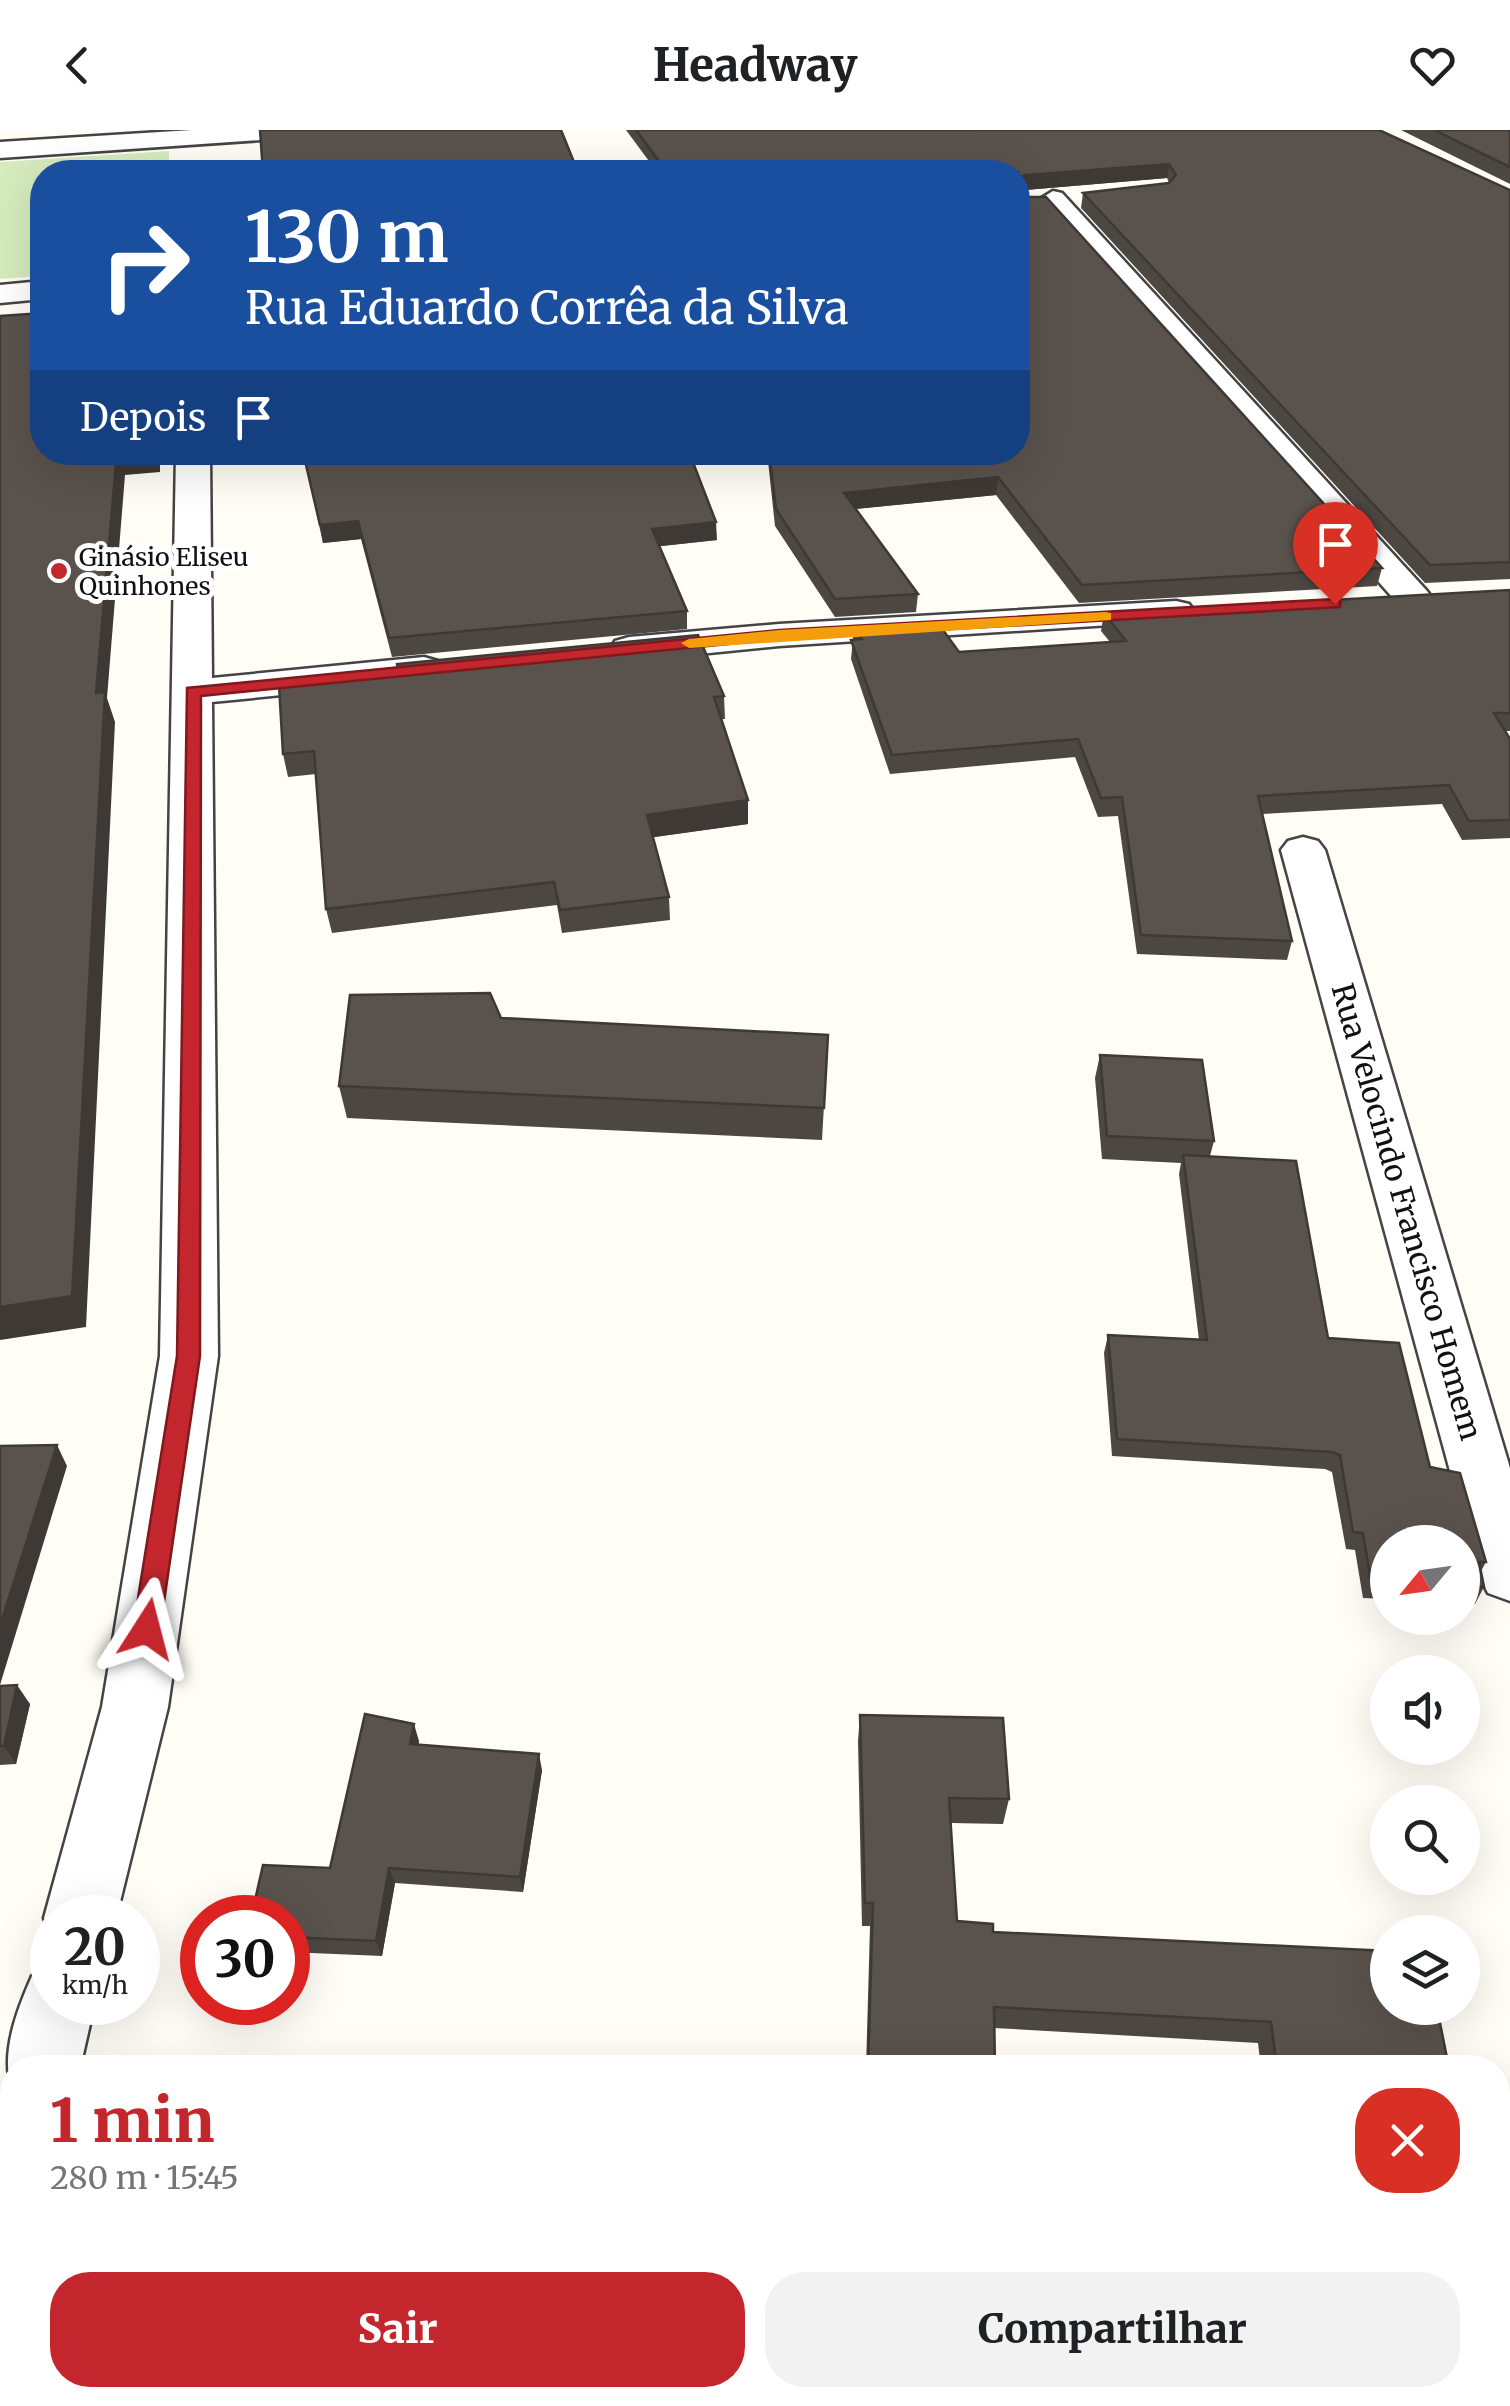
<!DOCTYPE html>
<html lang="pt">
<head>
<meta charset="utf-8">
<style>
  :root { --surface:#fff; --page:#f2f2f2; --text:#202124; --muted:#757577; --accent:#c4262e }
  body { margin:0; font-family:Merriweather,serif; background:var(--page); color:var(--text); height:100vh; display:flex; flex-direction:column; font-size:38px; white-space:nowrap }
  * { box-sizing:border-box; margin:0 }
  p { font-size:32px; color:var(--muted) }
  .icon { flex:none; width:55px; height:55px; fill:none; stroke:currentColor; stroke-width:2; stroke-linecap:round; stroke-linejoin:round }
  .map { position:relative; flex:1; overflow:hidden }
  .sheet { position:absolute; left:0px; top:1925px; width:1510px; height:352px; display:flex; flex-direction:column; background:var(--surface); border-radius:40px 40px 0 0; box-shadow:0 10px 40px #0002 }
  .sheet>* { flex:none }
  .hud { position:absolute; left:30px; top:30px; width:1000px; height:305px; border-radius:40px; box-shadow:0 10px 40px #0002; background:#1a4fa0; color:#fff; overflow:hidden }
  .needle { width:65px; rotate:241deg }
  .buttons { position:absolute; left:1370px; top:1395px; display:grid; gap:20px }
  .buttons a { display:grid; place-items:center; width:110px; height:110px; border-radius:50%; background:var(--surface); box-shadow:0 10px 40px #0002; font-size:50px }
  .speed { position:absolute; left:30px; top:1765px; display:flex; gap:20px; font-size:50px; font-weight:700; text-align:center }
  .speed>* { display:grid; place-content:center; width:130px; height:130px; border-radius:50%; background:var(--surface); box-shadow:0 10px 40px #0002; line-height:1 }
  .speed small { font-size:25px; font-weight:400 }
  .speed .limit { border:15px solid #d22; background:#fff; color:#111 }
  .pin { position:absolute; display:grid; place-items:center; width:85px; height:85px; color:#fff; margin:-102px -42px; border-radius:50% 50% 50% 0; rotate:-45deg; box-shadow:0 0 10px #0007 }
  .pin .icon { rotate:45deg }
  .me { position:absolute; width:110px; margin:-55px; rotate:9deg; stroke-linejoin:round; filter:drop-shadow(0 0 8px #0008) }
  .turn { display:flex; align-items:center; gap:35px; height:210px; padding:0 50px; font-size:45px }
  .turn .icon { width:130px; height:130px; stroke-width:2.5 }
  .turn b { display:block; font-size:70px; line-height:85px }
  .then { display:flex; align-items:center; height:95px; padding:0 50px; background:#0003; gap:20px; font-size:38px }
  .round { display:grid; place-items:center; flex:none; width:105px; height:105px; border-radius:40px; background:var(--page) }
  .head { display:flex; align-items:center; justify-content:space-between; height:170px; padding:0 50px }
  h1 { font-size:60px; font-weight:800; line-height:75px; color:var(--accent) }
  .button { display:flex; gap:20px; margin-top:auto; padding:20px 50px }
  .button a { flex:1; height:115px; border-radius:40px; background:var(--accent); color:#fff; font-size:40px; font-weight:800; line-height:115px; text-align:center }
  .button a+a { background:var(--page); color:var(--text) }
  header { display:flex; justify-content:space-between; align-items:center; height:130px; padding:0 50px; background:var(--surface); font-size:45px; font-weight:800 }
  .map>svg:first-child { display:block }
  .green { fill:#d5ebbd }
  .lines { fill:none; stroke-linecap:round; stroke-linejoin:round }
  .minor-casing { stroke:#444; stroke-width:5 }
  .minor { fill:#fff; fill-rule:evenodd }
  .wall { fill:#4d4742 }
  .shaded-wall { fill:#3f3936 }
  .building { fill:#5a524d; stroke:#3f3936; stroke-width:2.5 }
  .route { fill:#c4262e; stroke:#7f191e; stroke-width:2.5 }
  .slow { fill:#f59e0b }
  .poi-dot { fill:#c4262e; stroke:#fff; stroke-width:4 }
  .labels { text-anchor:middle; stroke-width:10; stroke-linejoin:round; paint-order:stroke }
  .far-poi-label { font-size:25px; fill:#111; stroke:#fff; text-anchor:start }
  .street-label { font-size:30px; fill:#111; stroke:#fff }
</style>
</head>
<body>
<header><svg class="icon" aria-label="back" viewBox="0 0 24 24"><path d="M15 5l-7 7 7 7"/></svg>Headway<svg class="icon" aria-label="heart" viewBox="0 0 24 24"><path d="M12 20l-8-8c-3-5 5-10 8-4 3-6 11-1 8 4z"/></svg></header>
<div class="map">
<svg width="1510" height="2276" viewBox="0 0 1510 2276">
  <rect width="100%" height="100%" fill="#fffdf5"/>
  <path class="green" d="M169,21V42H42V146L0,149V32Z"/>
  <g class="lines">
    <g class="minor-casing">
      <g id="minor">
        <path d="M192,0H317L305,7L0,28V12Z"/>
        <path d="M1053,61L1062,63L1427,461L1433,469L1427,477L1414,480L1401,477L1044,75L1040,69Z"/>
        <path d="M42,151V169L0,173V155Z"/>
        <path d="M176,322H210L212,548L424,527L438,531L443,539L438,547L424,551L212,572L218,1226L168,1577L116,1788H52V1809L44,1788L102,1577L160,1226Z"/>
        <path d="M1176,471L1189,474L1195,482L1189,490L779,516L629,531L615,527L610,519L615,511L629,507L779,494Z"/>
        <path d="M1303,707L1318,711L1325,720L1510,1338V1471L1488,1463L1478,1444L1281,720L1288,711Z"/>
        <path d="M52,1837V1872H95L80,1938H12V1959C0,1924 17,1880 32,1846Z"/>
        <path d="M12,2011V2134L0,2139V2016Z"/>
      </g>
    </g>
    <use href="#minor" class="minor"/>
  </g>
  <g class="wall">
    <path d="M626,0H1379L1510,60V449L1425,453L1081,78L1083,63L1169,53L1167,48L1025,60L1018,63V42H657Z"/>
    <path d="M1401,0H1510V54Z"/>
    <path d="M303,322L717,410L660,416L687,481V499L392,527L361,409L323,413Z"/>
    <path d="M767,322H1018L1382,438L1377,456L1079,473L996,365L856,379L918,464L916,482L835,487L775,396Z"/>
    <path d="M1510,460V601H1505L1510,609V708L1462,710L1442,674L1262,684L1292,811L1287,830L1137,824L1118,686L1098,687L1075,627L890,644L851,529L854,497L959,522L1110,512L1101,501L1104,483Z"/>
    <path d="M724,566L725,589H722L748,670V694L653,707L669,767L670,790L562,803L557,775L332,803L326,779L316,644L288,647L283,624Z"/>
    <path d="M828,905L822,1010L347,988L339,956Z"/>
    <path d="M1100,925L1214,1011L1210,1026L1328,1208L1430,1337L1486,1432L1481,1441L1484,1457L1475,1474L1462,1473V1412H1388V1469L1363,1468L1355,1420L1346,1419L1332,1342L1325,1339L1112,1326L1104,1223L1108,1205L1199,1210L1179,1044L1181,1033L1102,1029L1095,948Z"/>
    <path d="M0,1556L30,1574L16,1634L0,1635Z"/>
    <path d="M860,1585L1009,1669L1003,1694L951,1693L957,1791L1449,1938H1261L1258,1913L994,1898L995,1938H866L870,1796H862L858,1611Z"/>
    <path d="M419,1611L418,1615L542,1640L523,1762L395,1753L382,1826L288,1822V1788L330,1738Z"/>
    <path d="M1498,2124L1510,2178V2188L1498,2196Z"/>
    <path d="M1255,2265H1422L1424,2276H1257Z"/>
  </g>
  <g class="shaded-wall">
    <path d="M1169,34L1167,48L1025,60L1018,63V48L1026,45Z"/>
    <path d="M117,322H160V342L125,345L107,568L115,592L86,1197L0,1210V1177L96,563Z"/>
    <path d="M998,347L996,365L844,380V363Z"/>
    <path d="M358,391L361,409L323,413L320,395Z"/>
    <path d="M716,392L717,410L653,417L652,399Z"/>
    <path d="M748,670V694L648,708L647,685Z"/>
    <path d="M57,1315L67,1336L0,1555V1496Z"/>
    <path d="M17,1555L30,1574L16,1634L4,1616Z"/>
    <path d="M414,1594L419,1611L416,1631L410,1614Z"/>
    <path d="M539,1624L542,1640L523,1762L520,1747Z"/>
    <path d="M389,1738L395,1753L382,1826L376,1811Z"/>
    <path d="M630,2265H635L634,2276H629Z"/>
  </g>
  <g class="building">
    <path d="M260,0H561L578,42H263Z"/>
    <path d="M636,0H1379L1510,60V432L1430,435L1083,63L1169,53L1176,45L1169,34L1026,45L1018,48V42H667Z"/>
    <path d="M1434,0H1510V37Z"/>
    <path d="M1018,65L1020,67H1046L1382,438L1082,455L998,347L844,363L918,464L835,469L776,379L769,322H1018Z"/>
    <path d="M42,183V322H117L96,563L105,562L72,1166L0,1177V186Z"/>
    <path d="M303,322H689L716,392L652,399L687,481L389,508L358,391L320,395Z"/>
    <path d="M1510,460V583H1494L1510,609V690L1469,691L1449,655L1258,666L1292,811L1141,805L1122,667L1101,668L1078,609L892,625L851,510L862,509L854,497L938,493L959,522L1126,511L1104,483Z"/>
    <path d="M698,505L724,566L714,567L748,670L647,685L669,767L560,780L554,752L326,779L314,621L283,624L279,555L398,540L397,534Z"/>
    <path d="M490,863L501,888L828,905L824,978L339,956L350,865Z"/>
    <path d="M1100,925L1202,930L1214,1011L1107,1006Z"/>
    <path d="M1183,1025L1296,1031L1328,1208L1399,1213L1430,1337L1460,1343L1486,1432H1479L1484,1457L1462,1456V1412H1388V1452L1371,1451L1363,1403L1353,1402L1340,1325L1332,1322L1117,1309L1108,1205L1207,1210Z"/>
    <path d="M57,1315L0,1496V1316Z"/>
    <path d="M17,1555L4,1616H0V1556Z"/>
    <path d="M365,1584L414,1594L410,1614L539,1624L520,1747L389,1738L376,1811L288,1807V1788H251L263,1735L330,1738Z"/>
    <path d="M860,1585L1003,1588L1009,1669L949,1668L957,1791L993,1794V1802L1388,1821V1878H1437L1449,1938H1277L1271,1892L994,1877L995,1938H868L873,1773H865Z"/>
    <path d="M1498,2124L1510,2178V2187L1498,2186Z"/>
    <path d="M115,2265H630L629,2276H112Z"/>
    <path d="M1272,2265H1422L1424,2276H1274Z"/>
  </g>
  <path class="route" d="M1335,469L1340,470V477L779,509L201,566L200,1226L160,1499L156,1507L147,1511L137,1507L133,1499L177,1226L187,558L779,500Z"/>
  <path class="slow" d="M1105,482L1111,483V490L689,518L681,513L689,509L779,500Z"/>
  <circle class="poi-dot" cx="59" cy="441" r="10"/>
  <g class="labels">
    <g class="far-poi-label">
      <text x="79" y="436">Ginásio Eliseu<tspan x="79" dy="29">Quinhones</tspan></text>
    </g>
    <g class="street-label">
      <text transform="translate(1406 1082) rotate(74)" y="10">Rua Velocindo Francisco Homem</text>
    </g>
  </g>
</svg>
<div class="buttons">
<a><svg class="needle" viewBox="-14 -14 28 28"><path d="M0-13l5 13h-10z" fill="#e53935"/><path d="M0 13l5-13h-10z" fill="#757577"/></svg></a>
<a><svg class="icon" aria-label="sound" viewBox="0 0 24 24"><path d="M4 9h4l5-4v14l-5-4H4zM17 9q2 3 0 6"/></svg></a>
<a><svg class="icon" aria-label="search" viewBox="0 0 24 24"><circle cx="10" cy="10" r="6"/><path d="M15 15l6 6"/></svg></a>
<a><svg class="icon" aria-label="layers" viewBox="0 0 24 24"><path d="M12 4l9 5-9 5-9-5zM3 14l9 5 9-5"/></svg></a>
</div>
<div class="speed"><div>20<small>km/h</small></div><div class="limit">30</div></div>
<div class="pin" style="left:1335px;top:474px;background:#d93025"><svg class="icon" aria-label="arrive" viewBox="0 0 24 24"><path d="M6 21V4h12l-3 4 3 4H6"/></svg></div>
<svg class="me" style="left:147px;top:1499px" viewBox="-20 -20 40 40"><path d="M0-17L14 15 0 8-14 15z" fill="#c4262e" stroke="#fff" stroke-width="4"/></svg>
<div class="hud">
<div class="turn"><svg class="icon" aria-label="right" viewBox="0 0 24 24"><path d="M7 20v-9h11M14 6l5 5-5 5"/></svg><div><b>130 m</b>Rua Eduardo Corrêa da Silva</div></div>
<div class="then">Depois<svg class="icon" aria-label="arrive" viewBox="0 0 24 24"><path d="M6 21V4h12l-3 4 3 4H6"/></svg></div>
</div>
<section class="sheet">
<div class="head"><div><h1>1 min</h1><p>280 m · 15:45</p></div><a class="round" style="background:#d93025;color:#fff"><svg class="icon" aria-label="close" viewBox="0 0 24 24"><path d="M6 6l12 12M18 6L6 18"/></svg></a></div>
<div class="button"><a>Sair</a><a>Compartilhar</a></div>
</section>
</div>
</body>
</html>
